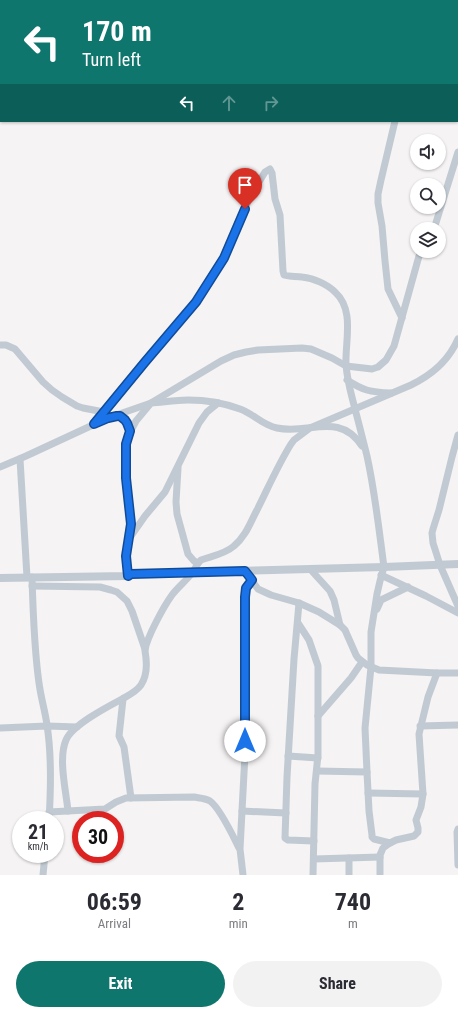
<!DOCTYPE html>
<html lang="en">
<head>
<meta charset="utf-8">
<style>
  :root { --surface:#fff; --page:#f2f2f3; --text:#2b2b33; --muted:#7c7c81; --accent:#0f766e }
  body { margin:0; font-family:"Roboto Condensed",sans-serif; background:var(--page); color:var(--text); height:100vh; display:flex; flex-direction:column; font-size:15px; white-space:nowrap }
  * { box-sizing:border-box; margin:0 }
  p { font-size:13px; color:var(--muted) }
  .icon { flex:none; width:22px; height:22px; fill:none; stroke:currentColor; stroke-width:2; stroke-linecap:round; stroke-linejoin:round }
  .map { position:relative; height:875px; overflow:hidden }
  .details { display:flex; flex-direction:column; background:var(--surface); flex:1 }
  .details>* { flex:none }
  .guide { position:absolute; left:0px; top:0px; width:458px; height:122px; box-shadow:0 1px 3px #0004; background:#0f766e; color:#fff; overflow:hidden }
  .buttons { position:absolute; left:410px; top:134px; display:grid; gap:8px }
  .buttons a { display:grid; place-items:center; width:36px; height:36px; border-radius:50%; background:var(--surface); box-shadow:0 1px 3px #0004; font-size:20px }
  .speed { position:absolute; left:12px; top:811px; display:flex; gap:8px; font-size:20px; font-weight:700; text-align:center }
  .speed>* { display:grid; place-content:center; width:52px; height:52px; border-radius:50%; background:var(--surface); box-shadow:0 1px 3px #0004; line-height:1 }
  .speed small { font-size:10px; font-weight:400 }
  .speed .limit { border:6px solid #d22; background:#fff; color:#111 }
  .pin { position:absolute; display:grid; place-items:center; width:34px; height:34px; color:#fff; margin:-41px -17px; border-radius:50% 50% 50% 0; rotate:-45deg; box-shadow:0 0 4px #0007 }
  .pin .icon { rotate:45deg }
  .me { position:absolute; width:44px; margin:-22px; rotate:0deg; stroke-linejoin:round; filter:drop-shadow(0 0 3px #0008) }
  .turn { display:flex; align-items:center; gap:14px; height:84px; padding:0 16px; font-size:18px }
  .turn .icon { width:52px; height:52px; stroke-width:2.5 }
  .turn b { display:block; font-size:28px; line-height:34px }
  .lanes { display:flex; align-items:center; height:38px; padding:0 16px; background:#0003; justify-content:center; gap:20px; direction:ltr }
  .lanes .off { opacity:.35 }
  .eta { display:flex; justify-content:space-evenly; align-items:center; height:68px; text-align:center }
  .eta b { font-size:24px; font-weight:700; line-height:28px }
  .action { display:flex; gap:8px; margin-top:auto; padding:8px 16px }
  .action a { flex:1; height:46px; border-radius:24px; background:var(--accent); color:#fff; font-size:16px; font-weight:700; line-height:46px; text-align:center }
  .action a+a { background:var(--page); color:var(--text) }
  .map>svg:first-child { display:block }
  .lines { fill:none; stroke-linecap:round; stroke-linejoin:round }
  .minor { stroke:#c1cad2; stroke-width:7 }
  .tertiary { stroke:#c1cad2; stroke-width:8 }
  .route-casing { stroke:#114b97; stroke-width:10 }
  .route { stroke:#1a73e8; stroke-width:7 }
</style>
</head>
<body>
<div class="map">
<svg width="458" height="875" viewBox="0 0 458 875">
  <rect width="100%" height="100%" fill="#f5f3f3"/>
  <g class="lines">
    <g class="minor">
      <path d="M448,1V0"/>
      <path d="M395,121L381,180L378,194V203L382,226L385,261L388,289L402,318"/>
      <path d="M434,229L458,152"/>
      <path d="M0,345H6L15,349L43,382L52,390L62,397L77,406L83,408L104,412"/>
      <path d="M347,380C364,391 370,392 391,393"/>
      <path d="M115,416C125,417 127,423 131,431"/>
      <path d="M94,424L145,362L196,302L224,258L250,197L265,172L270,169L272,173L275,199L280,215L283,271L284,275C290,277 296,276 302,277C313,278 327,284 335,292C355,310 345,341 346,364C347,381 351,393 355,409C359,424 363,440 367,456C375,492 379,530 384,567L380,581L377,594L371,632V667L365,728L367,772"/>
      <path d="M458,435L452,457L439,510L433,529L432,533L433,543L440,565L458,606"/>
      <path d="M20,459L27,577"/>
      <path d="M0,467L26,456L108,418L151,403L221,361L234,355L246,352L258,350L302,348L311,349L332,358L346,366L372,369L378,367L386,360L394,346L419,256L421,251"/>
      <path d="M178,468L176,502L177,514L188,554L194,561L198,563"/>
      <path d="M131,536L145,516L165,492L199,423L207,412L218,403"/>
      <path d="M310,569L330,591L334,600L340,625"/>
      <path d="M245,571L258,589L271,595L299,603L319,612L340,625L345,630L356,655L358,658L367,665L379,670L437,673H458"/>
      <path d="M381,575L426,596L458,613"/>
      <path d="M128,576L126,555L131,524L126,478V444L128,436L136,421L151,403C164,402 176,400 188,400C205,400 224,403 240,409C254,414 262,425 277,428C309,435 339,411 362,446"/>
      <path d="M32,577C33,612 34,648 39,683C41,698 45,711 47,725C52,757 51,788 49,820"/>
      <path d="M32,586L100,587L111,590L117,592L127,601L132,611L145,649"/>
      <path d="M299,603L294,659L287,777L285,838L288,840L314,841"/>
      <path d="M377,609L381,600L408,587"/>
      <path d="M298,623L309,640L318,666V755L315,784L313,875"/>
      <path d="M123,699L119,736L124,747L131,798"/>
      <path d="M318,716L351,678L362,662"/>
      <path d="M420,726L458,725"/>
      <path d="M0,728L47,726L77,727"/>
      <path d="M288,756L318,758"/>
      <path d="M317,771L367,772L369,811L372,835V837L374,839L390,843"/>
      <path d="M368,793L423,794"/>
      <path d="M68,811C66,791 58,758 66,740C72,725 107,707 122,699C129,695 136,692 141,685C146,677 147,668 146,659C146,656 145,653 145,650C147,637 164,606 172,595C178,587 186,581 192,573C196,569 196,564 201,560C212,556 225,554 234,546C246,536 250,523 257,510C268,488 278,465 291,444L294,440L310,428L411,385C432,375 449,360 458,339"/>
      <path d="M242,811L286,813"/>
      <path d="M49,812L105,809L116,802L126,798L194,797C199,798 205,798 210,801C220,808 233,836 239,848"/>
      <path d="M458,829L457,832L458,865"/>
      <path d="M349,858V875"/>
      <path d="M314,859L380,857"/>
      <path d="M43,875L45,854"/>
      <path d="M243,875L240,849L245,754V597L246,588L252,580"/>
      <path d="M380,875V855L383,848L390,843L396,840L414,836L418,832V828L416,820L421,807L423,794L419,734L428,697L437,673"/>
    </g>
    <path class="tertiary" d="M0,578L128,576L131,574L384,567L458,564"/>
  </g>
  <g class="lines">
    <g class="route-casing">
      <path id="route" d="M245,209L224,258L196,302L145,362L94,424L108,418L117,416H120L125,420L127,423L130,431L126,444V478L131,524L126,556L128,576L131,574L245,571L252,580L246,588L245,597V741"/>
    </g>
    <use href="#route" class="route"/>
  </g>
</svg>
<div class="buttons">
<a><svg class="icon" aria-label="sound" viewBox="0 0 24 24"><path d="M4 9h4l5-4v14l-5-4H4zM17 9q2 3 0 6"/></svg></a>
<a><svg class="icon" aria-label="search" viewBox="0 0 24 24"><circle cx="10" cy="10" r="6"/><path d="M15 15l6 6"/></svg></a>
<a><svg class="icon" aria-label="layers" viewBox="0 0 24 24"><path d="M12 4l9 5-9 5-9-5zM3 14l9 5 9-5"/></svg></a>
</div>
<div class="speed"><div>21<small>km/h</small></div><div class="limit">30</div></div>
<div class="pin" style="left:245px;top:209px;background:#d93025"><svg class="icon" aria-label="arrive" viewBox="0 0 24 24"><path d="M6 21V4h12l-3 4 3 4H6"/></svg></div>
<svg class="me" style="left:245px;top:741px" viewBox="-20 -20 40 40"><circle r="19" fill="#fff"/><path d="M0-13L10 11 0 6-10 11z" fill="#1a73e8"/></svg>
<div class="guide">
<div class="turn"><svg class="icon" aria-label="left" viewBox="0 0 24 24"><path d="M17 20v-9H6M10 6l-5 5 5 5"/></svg><div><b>170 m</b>Turn left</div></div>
<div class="lanes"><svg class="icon" aria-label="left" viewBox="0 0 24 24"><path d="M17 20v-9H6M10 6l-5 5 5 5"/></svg><svg class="icon off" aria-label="ahead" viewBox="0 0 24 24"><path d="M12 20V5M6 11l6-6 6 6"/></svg><svg class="icon off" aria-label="right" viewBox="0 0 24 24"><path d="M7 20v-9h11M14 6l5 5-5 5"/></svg></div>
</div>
</div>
<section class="details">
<div class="eta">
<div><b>06:59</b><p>Arrival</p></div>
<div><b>2</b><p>min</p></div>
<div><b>740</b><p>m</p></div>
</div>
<div class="action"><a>Exit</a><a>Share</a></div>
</section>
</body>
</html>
